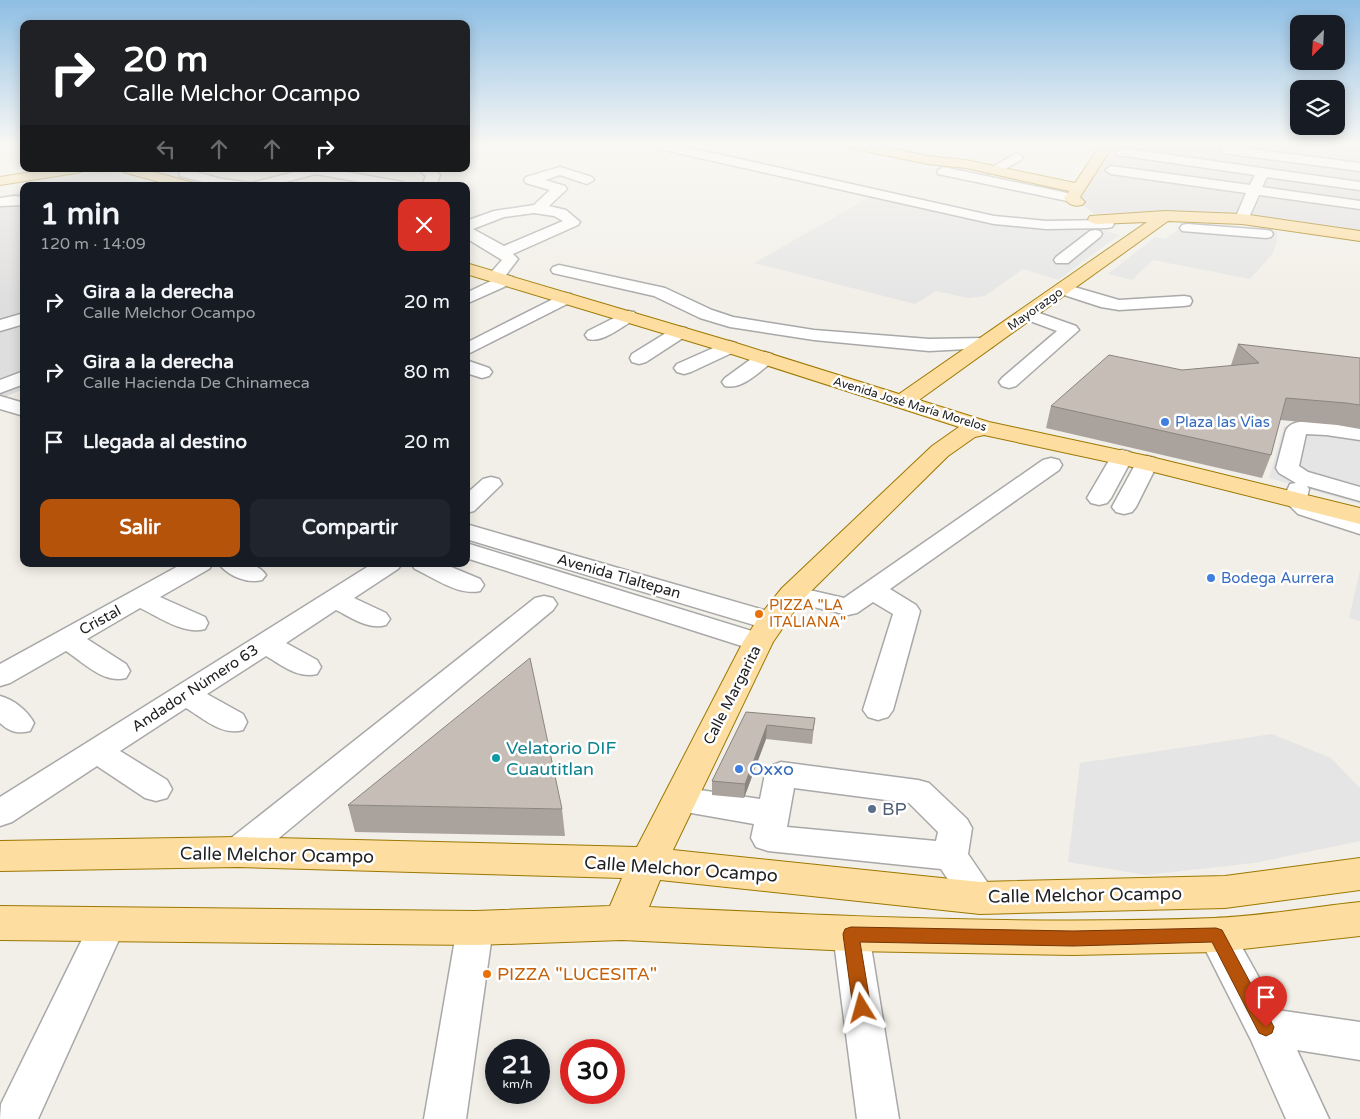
<!DOCTYPE html>
<html lang="es">
<head>
<meta charset="utf-8">
<style>
  :root { --surface:#171b24; --page:#20242c; --text:#f1f3f6; --muted:#9ea1a6; --accent:#b45309 }
  body { margin:0; font-family:"Varela Round",sans-serif; background:var(--page); color:var(--text); height:100vh; display:flex; flex-direction:column; font-size:19px; white-space:nowrap }
  * { box-sizing:border-box; margin:0 }
  p { font-size:16px; color:var(--muted) }
  .icon { flex:none; width:28px; height:28px; fill:none; stroke:currentColor; stroke-width:2; stroke-linecap:round; stroke-linejoin:round }
  .map { position:relative; flex:1; overflow:hidden }
  .panel { position:absolute; left:20px; top:182px; width:450px; height:385px; display:flex; flex-direction:column; background:var(--surface); border-radius:10px; box-shadow:0 2px 12px #0003 }
  .panel>* { flex:none }
  .guide { position:absolute; left:20px; top:20px; width:450px; height:152px; border-radius:10px; box-shadow:0 2px 12px #0003; background:#202124; color:#fff; overflow:hidden }
  .needle { width:32px; rotate:204deg }
  .fabs { position:absolute; left:1290px; top:15px; display:grid; gap:10px }
  .fabs a { display:grid; place-items:center; width:55px; height:55px; border-radius:10px; background:var(--surface); box-shadow:0 2px 12px #0003; font-size:25px }
  .speed { position:absolute; left:485px; top:1039px; display:flex; gap:10px; font-size:25px; font-weight:700; text-align:center }
  .speed>* { display:grid; place-content:center; width:65px; height:65px; border-radius:50%; background:var(--surface); box-shadow:0 2px 12px #0003; line-height:1 }
  .speed small { font-size:12px; font-weight:400 }
  .speed .limit { border:8px solid #d22; background:#fff; color:#111 }
  .pin { position:absolute; display:grid; place-items:center; width:42px; height:42px; color:#fff; margin:-51px -21px; border-radius:50% 50% 50% 0; rotate:-45deg; box-shadow:0 0 5px #0007 }
  .pin .icon { rotate:45deg }
  .me { position:absolute; width:55px; margin:-28px; rotate:352deg; stroke-linejoin:round; filter:drop-shadow(0 0 4px #0008) }
  .turn { display:flex; align-items:center; gap:18px; height:105px; padding:0 20px; font-size:22px }
  .turn .icon { width:65px; height:65px; stroke-width:2.5 }
  .turn b { display:block; font-size:35px; line-height:42px }
  .lanes { display:flex; align-items:center; height:48px; padding:0 20px; background:#0003; justify-content:center; gap:25px; direction:ltr }
  .lanes .off { opacity:.35 }
  .round { display:grid; place-items:center; flex:none; width:52px; height:52px; border-radius:10px; background:var(--page) }
  .headline { display:flex; align-items:center; justify-content:space-between; height:85px; padding:0 20px }
  h1 { font-size:30px; font-weight:800; line-height:38px }
  .button { display:flex; gap:10px; margin-top:auto; padding:10px 20px }
  .button a { flex:1; height:58px; border-radius:10px; background:var(--accent); color:#fff; font-size:20px; font-weight:800; line-height:58px; text-align:center }
  .button a+a { background:var(--page); color:var(--text) }
  ul { padding:0; list-style:none }
  li { display:flex; align-items:center; gap:15px; height:70px; padding:0 20px }
  li div { flex:1 }
  li b { display:block; font-size:19px }
  li em { font-style:normal }
  .map>svg:first-child { display:block }
  .residential { fill:#dfdede }
  .parking { fill:#e5e5e5 }
  .lines { fill:none; stroke-linecap:round; stroke-linejoin:round }
  .minor-casing { stroke:#a8a8a8; stroke-width:3 }
  .major-casing { stroke:#9d7800; stroke-width:2 }
  .minor { fill:#fff; fill-rule:evenodd }
  .major { fill:#fddda0; fill-rule:evenodd }
  .wall { fill:#aaa39d }
  .shaded-wall { fill:#8b857f }
  .building { fill:#c6beb6; stroke:#8b857f }
  .route { fill:#b45309; stroke:#753606 }
  .shop-dot { fill:#3f7fe0; stroke:#fff; stroke-width:2 }
  .food-dot { fill:#e8710a; stroke:#fff; stroke-width:2 }
  .culture-dot { fill:#0f9aa8; stroke:#fff; stroke-width:2 }
  .service-dot { fill:#5c6f8a; stroke:#fff; stroke-width:2 }
  .labels { text-anchor:middle; stroke-width:5; stroke-linejoin:round; paint-order:stroke }
  .far-street-label { font-size:12px; fill:#212121; stroke:#fff }
  .shop-label { font-size:15px; fill:#366cbe; stroke:#fff; text-anchor:start }
  .street-label { font-size:15px; fill:#212121; stroke:#fff }
  .food-label { font-size:15px; fill:#c56008; stroke:#fff; text-anchor:start }
  .near-culture-label { font-size:18px; fill:#0d838f; stroke:#fff; text-anchor:start }
  .near-shop-label { font-size:18px; fill:#366cbe; stroke:#fff; text-anchor:start }
  .near-service-label { font-size:18px; fill:#4e5e75; stroke:#fff; text-anchor:start }
  .near-street-label { font-size:18px; fill:#212121; stroke:#fff }
  .near-food-label { font-size:18px; fill:#c56008; stroke:#fff; text-anchor:start }
</style>
</head>
<body>
<div class="map">
<svg width="1360" height="1119" viewBox="0 0 1360 1119">
  <rect width="100%" height="100%" fill="#f1efe7"/>
  <g class="residential">
    <path d="M1110,144H1360V232L1291,220L1231,214L1158,211L1095,214L1072,198Z"/>
    <path d="M100,171L155,186H41Z"/>
    <path d="M24,191V389L0,399V197Z"/>
  </g>
  <g class="parking">
    <path d="M870,197L1004,225L1101,230L1119,235L1058,280L1023,269L985,296L968,298L936,291L915,304L754,263Z"/>
    <path d="M1225,226L1277,231V241L1273,253L1250,279L1153,260L1132,280L1108,274L1155,237L1165,239L1180,228L1226,229Z"/>
    <path d="M1298,425L1360,431V504L1269,478L1284,426Z"/>
    <path d="M1360,570V621L1349,618Z"/>
    <path d="M1272,734L1331,758L1360,788V841L1254,863L1146,875L1068,862L1080,763Z"/>
  </g>
  <g class="lines">
    <g class="minor-casing">
      <g id="minor">
        <path d="M649,144H673L994,216L1046,221L1107,220L1112,221L1114,224L1112,227L1107,228L1046,229L994,224L655,148Z"/>
        <path d="M1227,146L1360,163V171L1223,153L1221,150Z"/>
        <path d="M1122,148L1360,182V190L1267,177L1262,187L1360,201V209L1259,195L1247,222H1237L1235,219L1246,193L1111,174L1105,170L1111,166L1250,185L1255,175L1118,155L1116,152L1118,149Z"/>
        <path d="M1017,153L1023,157L1021,160L998,173H988L987,170Z"/>
        <path d="M560,167L592,177L594,180L587,184L560,175L545,180L565,186L567,189L549,206L566,210L580,222L578,225L513,254L518,259L506,275L513,277L515,280L513,283L466,304V293L491,281L487,277L502,260L466,238V221L494,211L534,205L550,190L526,183L524,180L526,177ZM534,213L554,216L563,221L504,246L473,229L504,217Z"/>
        <path d="M943,167L1072,194L1079,198L1072,202L938,174L937,171Z"/>
        <path d="M185,169L222,179L251,183L306,169H329L403,182L410,186H382L316,174L270,186H218L180,176L179,173Z"/>
        <path d="M418,169C426,169 434,167 440,175L436,186H422L426,176Z"/>
        <path d="M14,196L24,197V205L0,206V198Z"/>
        <path d="M1187,224L1266,230L1271,231L1273,234L1271,237L1266,238L1182,231L1180,228L1182,225Z"/>
        <path d="M1095,230L1100,231L1102,234L1100,237L1068,263H1056L1054,260L1056,257L1090,231Z"/>
        <path d="M559,265L665,288L712,310L733,317L814,330L929,339L986,338L992,339L995,343L992,347L986,348L929,351L814,340L730,327L700,318L654,296L553,273L551,270L553,267Z"/>
        <path d="M1064,284L1119,300L1184,296L1190,297L1192,301L1190,305L1184,306L1119,310L1101,307L1058,293L1056,289L1058,285Z"/>
        <path d="M565,293L571,294L573,298L571,302L466,355V343Z"/>
        <path d="M1028,309L1076,326L1079,330L1016,386L1009,388L1002,386L999,382L1002,378L1057,331L1022,318L1019,314L1022,310Z"/>
        <path d="M628,311L634,312L637,316L634,320C621,327 603,343 588,339L585,335L588,331Z"/>
        <path d="M24,313V324L0,331V320Z"/>
        <path d="M680,327L686,328L689,332L686,336L646,362L639,364L632,362L630,358L632,354L674,328Z"/>
        <path d="M729,341L736,343L738,347L736,351L691,372L684,374L677,372L674,368L677,364Z"/>
        <path d="M765,352L772,354L774,358L772,362C759,372 742,390 725,386L722,382L725,378L758,354Z"/>
        <path d="M466,360L489,368L492,372L489,376L482,378L466,373Z"/>
        <path d="M24,371V384L0,393V380Z"/>
        <path d="M0,396L24,403V416L0,409Z"/>
        <path d="M1317,421L1360,428V440L1326,435L1306,434L1299,466L1308,472L1360,487V501L1307,486L1309,489L1307,498L1314,504L1360,519V534L1298,514L1283,499L1290,484L1296,483L1279,473L1276,468L1286,430C1292,420 1306,421 1317,421Z"/>
        <path d="M1122,450L1130,452L1133,457L1111,498L1107,503L1099,505L1091,503L1087,498L1111,457L1114,452Z"/>
        <path d="M1147,456L1155,458L1158,463L1136,507L1132,512L1124,514L1116,512L1112,507L1136,463L1139,458Z"/>
        <path d="M1051,458L1059,460L1062,465L1059,470L890,589L916,605L920,611L893,710L888,717L878,720L868,717L863,710L893,614L873,602L857,613L848,615L783,600L779,594L783,588L792,586L844,598L1043,460Z"/>
        <path d="M491,477L499,479L502,484L474,511L466,513V494L483,479Z"/>
        <path d="M466,524L781,615L784,621L781,627L771,630L466,539Z"/>
        <path d="M466,543L768,636L772,642L768,648L758,651L748,648L466,558Z"/>
        <path d="M182,564H213L209,569L160,597L205,617L208,623L205,629C184,635 159,617 140,608L87,639L126,664L130,671L126,678C104,684 84,663 66,651L10,683L0,686V664Z"/>
        <path d="M219,564C235,563 256,560 266,575L262,580C248,584 228,576 219,564Z"/>
        <path d="M372,564H402L398,569L354,598L386,613L390,619L386,625C368,630 352,618 336,610L286,643L317,660L321,667L317,674C298,679 282,665 266,656L207,694L243,714L247,722L243,730C222,736 204,719 186,708L120,751L167,780L172,789L167,798L156,801L145,798L97,766L12,822L0,826V797Z"/>
        <path d="M411,564H444L480,579L484,585L480,591C459,596 434,578 415,569Z"/>
        <path d="M544,596L553,598L557,604L553,610L250,862L238,866L226,862L221,852L226,842L535,598Z"/>
        <path d="M0,696C14,700 27,710 34,723L30,731C17,734 10,732 0,723Z"/>
        <path d="M781,762L918,780L929,783L967,819L972,828L968,854L998,898L993,908L980,913L967,908L941,869L768,851L756,847L751,838L754,824L680,811L669,808L664,799L669,790L680,787L760,799L765,774L770,766ZM794,788L909,803L938,832L936,841L787,827Z"/>
        <path d="M108,908L121,913L126,924L38,1119H0L1,1104L95,913Z"/>
        <path d="M475,912L488,917L493,928L466,1119H424L457,928L462,917Z"/>
        <path d="M851,918L864,923L869,934L899,1119H857L833,934L838,923Z"/>
        <path d="M1216,919L1229,924L1277,1010L1360,1022V1060L1297,1050L1329,1119H1286L1251,1040L1198,935L1203,924Z"/>
      </g>
    </g>
    <g class="major-casing">
      <g id="major">
        <path d="M844,144H871L928,156L966,160L1075,183L1101,144H1114L1080,197L1085,202L1082,205C1074,207 1069,205 1064,198L1069,191L966,168L928,164L850,148Z"/>
        <path d="M50,169H83L81,172L76,173L0,185V177Z"/>
        <path d="M121,169H143L194,183L196,186H174L123,172Z"/>
        <path d="M1165,211L1242,214L1360,231V241L1242,224L1168,221L919,400L989,422L1147,456L1360,508V524L1146,470L984,435L975,437L948,456L802,600L773,642L673,850L980,882L1225,876L1360,858V890L1225,908L980,914L660,880L649,907C837,916 1025,925 1214,918C1262,916 1312,907 1360,902V936L1216,952L1073,955L851,951L622,940L475,945L0,940V906L475,911L610,906L622,878L238,867L0,871V841L238,837L637,847L743,642L761,614L782,588L932,446L959,427L722,351L466,274V263L736,343L899,394L1147,222L1096,224L1090,222L1088,219L1090,216Z"/>
      </g>
    </g>
    <use href="#minor" class="minor"/>
    <use href="#major" class="major"/>
  </g>
  <g class="wall">
    <path d="M1238,344L1360,358V429L1337,425L1280,420L1271,455L1262,478L1046,428L1051,406L1182,370L1232,366L1231,365Z"/>
    <path d="M746,712L815,718L812,744L766,739L744,798L712,795V781Z"/>
    <path d="M348,805L562,809L565,836L355,832Z"/>
  </g>
  <path class="shaded-wall" d="M767,725L766,739L744,798L745,784Z"/>
  <g class="building">
    <path d="M1238,344L1360,358V405L1346,403L1286,398L1271,455L1051,406L1109,355L1182,370L1259,363Z"/>
    <path d="M530,658L562,809L348,805Z"/>
    <path d="M746,712L815,718L813,730L767,725L745,784L712,781Z"/>
  </g>
  <linearGradient id="sky" x2="0" y2="1"><stop stop-color="#8ebee4"/><stop offset="0.48" stop-color="#f9f8f4"/><stop offset="1" stop-color="#f9f8f4" stop-opacity="0"/></linearGradient>
  <rect width="1360" height="301" fill="url(#sky)"/>
  <path class="route" d="M851,927L1073,931L1216,928L1222,930L1274,1027L1272,1033L1266,1036L1259,1033L1212,942L1073,946L860,942L871,1008L868,1014L862,1016L855,1014L853,1008L843,934L845,929Z"/>
  <g class="shop-dot">
    <circle cx="1165" cy="422" r="5"/>
    <circle cx="1211" cy="578" r="5"/>
    <circle cx="739" cy="769" r="5"/>
  </g>
  <g class="food-dot">
    <circle cx="759" cy="614" r="5"/>
    <circle cx="487" cy="974" r="5"/>
  </g>
  <circle class="culture-dot" cx="496" cy="758" r="5"/>
  <circle class="service-dot" cx="872" cy="809" r="5"/>
  <g class="labels">
    <g class="far-street-label">
      <text transform="translate(1035 309) rotate(-35)" y="4">Mayorazgo</text>
      <text transform="translate(910 404) rotate(17)" y="4">Avenida José María Morelos</text>
    </g>
    <g class="shop-label">
      <text x="1175" y="427">Plaza las Vias</text>
      <text x="1221" y="583">Bodega Aurrera</text>
    </g>
    <g class="street-label">
      <text transform="translate(619 576) rotate(16)" y="5">Avenida Tlaltepan</text>
      <text transform="translate(100 620) rotate(-29)" y="5">Cristal</text>
      <text transform="translate(195 688) rotate(-33)" y="5">Andador Número 63</text>
      <text transform="translate(732 695) rotate(-63)" y="5">Calle Margarita</text>
    </g>
    <g class="food-label">
      <text x="769" y="610">PIZZA "LA<tspan x="769" dy="17">ITALIANA"</tspan></text>
    </g>
    <g class="near-culture-label">
      <text x="506" y="754">Velatorio DIF<tspan x="506" dy="21">Cuautitlan</tspan></text>
    </g>
    <g class="near-shop-label">
      <text x="749" y="775">Oxxo</text>
    </g>
    <g class="near-service-label">
      <text x="882" y="815">BP</text>
    </g>
    <g class="near-street-label">
      <text transform="translate(277 855) rotate(1)" y="6">Calle Melchor Ocampo</text>
      <text transform="translate(681 869) rotate(4)" y="6">Calle Melchor Ocampo</text>
      <text transform="translate(1085 895) rotate(-1)" y="6">Calle Melchor Ocampo</text>
    </g>
    <g class="near-food-label">
      <text x="497" y="980">PIZZA "LUCESITA"</text>
    </g>
  </g>
</svg>
<div class="fabs">
<a><svg class="needle" viewBox="-14 -14 28 28"><path d="M0-13l5 13h-10z" fill="#e53935"/><path d="M0 13l5-13h-10z" fill="#9ea1a6"/></svg></a>
<a><svg class="icon" aria-label="layers" viewBox="0 0 24 24"><path d="M12 4l9 5-9 5-9-5zM3 14l9 5 9-5"/></svg></a>
</div>
<div class="speed"><div>21<small>km/h</small></div><div class="limit">30</div></div>
<div class="pin" style="left:1266px;top:1027px;background:#d93025"><svg class="icon" aria-label="arrive" viewBox="0 0 24 24"><path d="M6 21V4h12l-3 4 3 4H6"/></svg></div>
<svg class="me" style="left:862px;top:1008px" viewBox="-20 -20 40 40"><path d="M0-17L14 15 0 8-14 15z" fill="#b45309" stroke="#fff" stroke-width="4"/></svg>
<div class="guide">
<div class="turn"><svg class="icon" aria-label="right" viewBox="0 0 24 24"><path d="M7 20v-9h11M14 6l5 5-5 5"/></svg><div><b>20 m</b>Calle Melchor Ocampo</div></div>
<div class="lanes"><svg class="icon off" aria-label="left" viewBox="0 0 24 24"><path d="M17 20v-9H6M10 6l-5 5 5 5"/></svg><svg class="icon off" aria-label="ahead" viewBox="0 0 24 24"><path d="M12 20V5M6 11l6-6 6 6"/></svg><svg class="icon off" aria-label="ahead" viewBox="0 0 24 24"><path d="M12 20V5M6 11l6-6 6 6"/></svg><svg class="icon" aria-label="right" viewBox="0 0 24 24"><path d="M7 20v-9h11M14 6l5 5-5 5"/></svg></div>
</div>
<section class="panel">
<div class="headline"><div><h1>1 min</h1><p>120 m · 14:09</p></div><a class="round" style="background:#d93025;color:#fff"><svg class="icon" aria-label="close" viewBox="0 0 24 24"><path d="M6 6l12 12M18 6L6 18"/></svg></a></div>
<ul>
<li><svg class="icon" aria-label="right" viewBox="0 0 24 24"><path d="M7 20v-9h11M14 6l5 5-5 5"/></svg><div><b>Gira a la derecha</b><p>Calle Melchor Ocampo</p></div><em>20 m</em></li>
<li><svg class="icon" aria-label="right" viewBox="0 0 24 24"><path d="M7 20v-9h11M14 6l5 5-5 5"/></svg><div><b>Gira a la derecha</b><p>Calle Hacienda De Chinameca</p></div><em>80 m</em></li>
<li><svg class="icon" aria-label="arrive" viewBox="0 0 24 24"><path d="M6 21V4h12l-3 4 3 4H6"/></svg><div><b>Llegada al destino</b></div><em>20 m</em></li>
</ul>
<div class="button"><a>Salir</a><a>Compartir</a></div>
</section>
</div>
</body>
</html>
